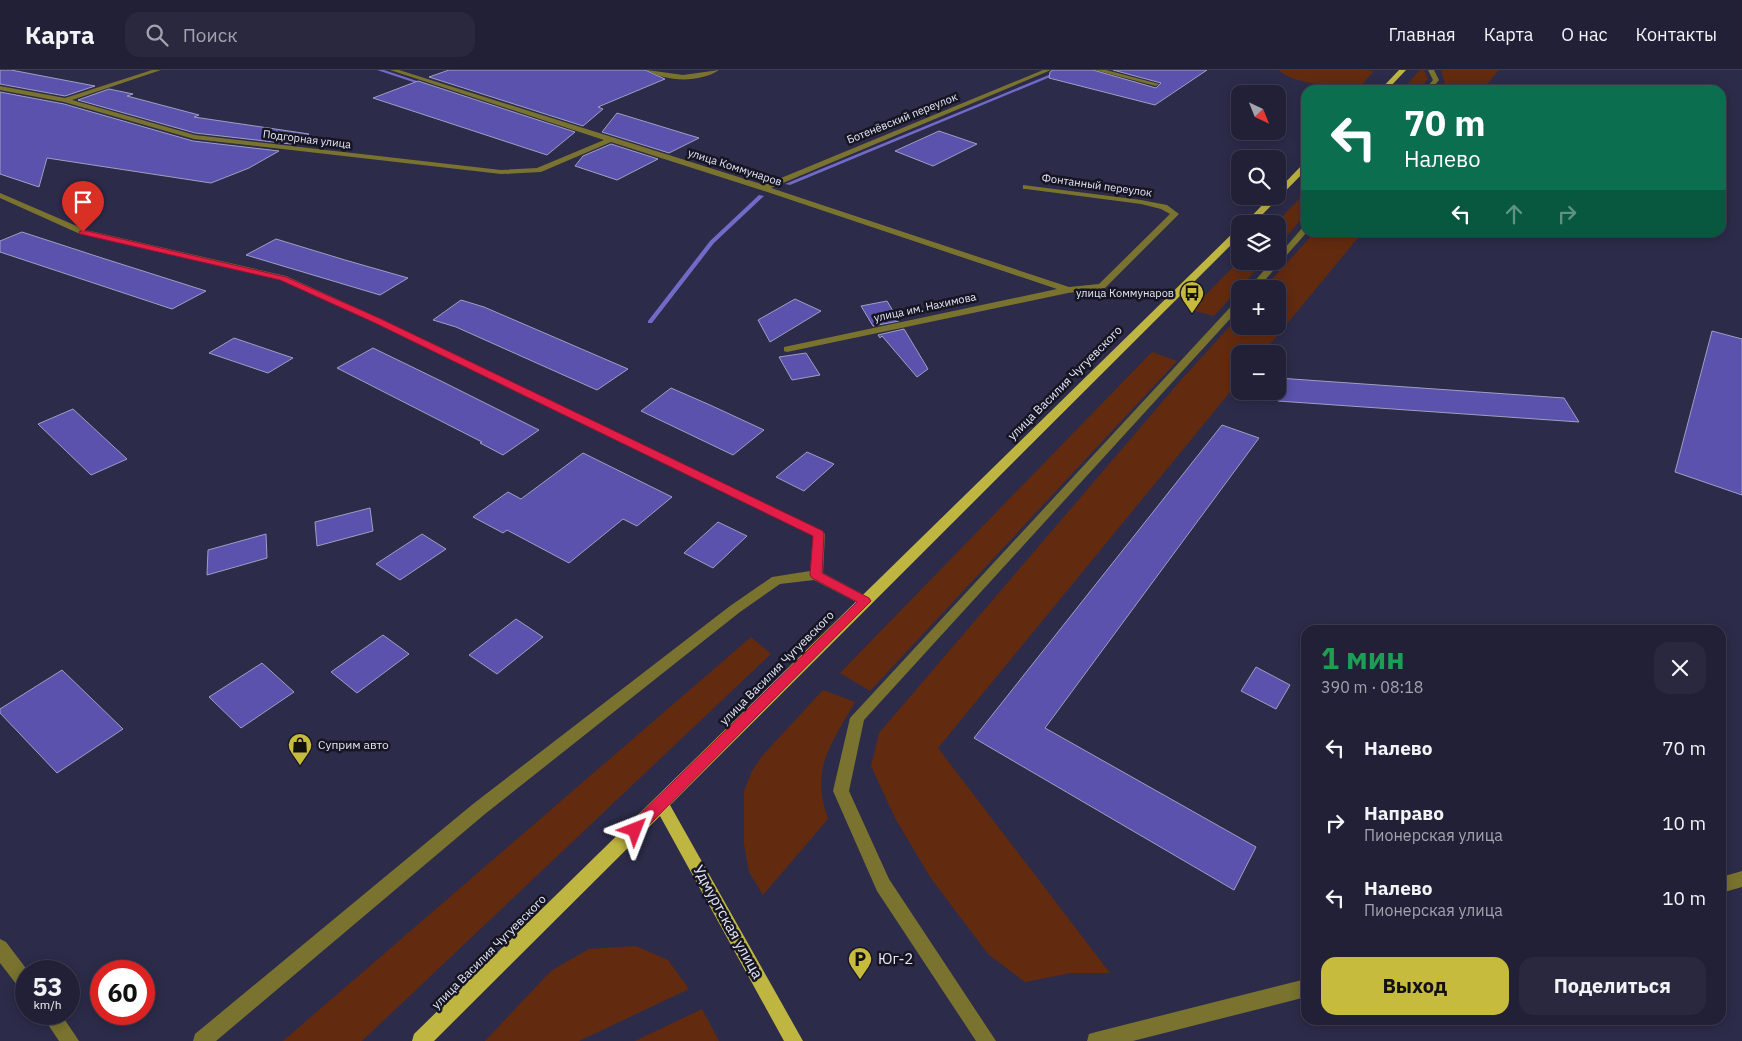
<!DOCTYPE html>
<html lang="ru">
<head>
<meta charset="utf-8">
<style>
  :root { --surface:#212037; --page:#29283f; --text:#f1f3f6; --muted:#a2a3ad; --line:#3e3e52; --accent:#c6bb3c }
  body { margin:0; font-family:"IBM Plex Sans",sans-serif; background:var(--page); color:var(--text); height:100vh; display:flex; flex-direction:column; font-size:19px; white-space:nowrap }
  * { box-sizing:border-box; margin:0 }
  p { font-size:16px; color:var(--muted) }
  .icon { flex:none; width:28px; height:28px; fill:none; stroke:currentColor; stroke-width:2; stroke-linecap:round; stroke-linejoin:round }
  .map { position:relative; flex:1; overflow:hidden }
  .panel { position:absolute; left:1301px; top:555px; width:425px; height:400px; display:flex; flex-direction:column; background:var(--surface); border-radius:15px; box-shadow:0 2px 12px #0003,0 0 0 1px var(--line) }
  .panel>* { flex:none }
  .hud { position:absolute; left:1301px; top:15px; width:425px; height:152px; border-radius:15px; box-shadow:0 2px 12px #0003,0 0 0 1px var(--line); background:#0b6e4f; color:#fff; overflow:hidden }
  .needle { width:32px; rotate:137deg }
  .fabs { position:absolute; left:1231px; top:15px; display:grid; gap:10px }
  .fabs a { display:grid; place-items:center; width:55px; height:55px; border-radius:10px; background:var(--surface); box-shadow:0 2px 12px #0003,0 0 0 1px var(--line); font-size:25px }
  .speed { position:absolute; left:15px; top:890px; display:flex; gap:10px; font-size:25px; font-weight:700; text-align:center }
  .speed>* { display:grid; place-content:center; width:65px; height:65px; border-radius:50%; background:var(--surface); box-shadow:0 2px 12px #0003,0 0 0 1px var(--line); line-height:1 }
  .speed small { font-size:12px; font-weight:400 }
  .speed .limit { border:8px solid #d22; background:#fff; color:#111 }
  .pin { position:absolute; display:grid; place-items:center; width:42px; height:42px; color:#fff; margin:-51px -21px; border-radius:50% 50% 50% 0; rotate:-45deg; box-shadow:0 0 5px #0007 }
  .pin .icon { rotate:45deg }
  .me { position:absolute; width:55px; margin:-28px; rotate:45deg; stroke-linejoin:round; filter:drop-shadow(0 0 4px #0008) }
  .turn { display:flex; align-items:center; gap:18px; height:105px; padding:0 20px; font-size:22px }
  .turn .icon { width:65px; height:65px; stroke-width:2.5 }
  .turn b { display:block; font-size:35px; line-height:42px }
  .lanes { display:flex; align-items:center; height:48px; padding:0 20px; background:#0003; justify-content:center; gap:25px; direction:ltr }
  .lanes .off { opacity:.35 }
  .round { display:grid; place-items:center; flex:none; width:52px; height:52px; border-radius:15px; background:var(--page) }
  .head { display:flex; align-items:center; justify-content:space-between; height:85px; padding:0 20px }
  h1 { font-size:30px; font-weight:800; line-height:38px; color:#1e9e55 }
  .action { display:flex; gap:10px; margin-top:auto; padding:10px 20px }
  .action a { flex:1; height:58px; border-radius:15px; background:var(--accent); color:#111; font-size:20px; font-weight:800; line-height:58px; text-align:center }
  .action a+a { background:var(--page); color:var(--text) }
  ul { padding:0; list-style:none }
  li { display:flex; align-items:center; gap:15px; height:75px; padding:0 20px }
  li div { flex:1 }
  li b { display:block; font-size:19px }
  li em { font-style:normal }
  header { display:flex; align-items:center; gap:30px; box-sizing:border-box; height:70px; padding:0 25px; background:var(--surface); border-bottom:1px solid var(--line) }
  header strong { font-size:24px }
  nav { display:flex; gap:28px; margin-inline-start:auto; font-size:18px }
  .search { width:350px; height:45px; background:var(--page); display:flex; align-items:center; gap:12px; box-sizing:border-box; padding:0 18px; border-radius:15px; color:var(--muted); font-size:19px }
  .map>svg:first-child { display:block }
  .green { fill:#622b10 }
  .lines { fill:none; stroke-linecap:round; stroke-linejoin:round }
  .stream { fill:#716ac7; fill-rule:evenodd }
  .building { fill:#5a52ac; stroke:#9e9fc3 }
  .minor { fill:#79732f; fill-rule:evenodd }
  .major { fill:#bfb541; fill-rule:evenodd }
  .route { fill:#e11d48; stroke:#92132f }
  .labels { text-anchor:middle; stroke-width:5; stroke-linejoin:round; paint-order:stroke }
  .far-street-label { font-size:11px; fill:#e4e5f8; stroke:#161623 }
  .far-poi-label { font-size:11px; fill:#e4e5f8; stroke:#161623; text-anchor:end }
  .street-label { font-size:12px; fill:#e4e5f8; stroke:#161623 }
  .poi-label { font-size:12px; fill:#e4e5f8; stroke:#161623; text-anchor:start }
  .near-street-label { font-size:15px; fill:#e4e5f8; stroke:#161623 }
  .near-poi-label { font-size:15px; fill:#e4e5f8; stroke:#161623; text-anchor:start }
</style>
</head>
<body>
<header>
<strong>Карта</strong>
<div class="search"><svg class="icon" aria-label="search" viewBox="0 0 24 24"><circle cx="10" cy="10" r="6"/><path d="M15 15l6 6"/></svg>Поиск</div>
<nav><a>Главная</a><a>Карта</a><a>О нас</a><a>Контакты</a></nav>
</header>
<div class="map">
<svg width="1742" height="971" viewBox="0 0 1742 971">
  <rect width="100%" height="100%" fill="#2c2b49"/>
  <g class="green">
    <path d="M1279,0H1366L1374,1L1357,20C1341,20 1288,12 1279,0Z"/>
    <path d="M1420,0H1424L1428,9L1418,20H1402Z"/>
    <path d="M1441,0H1499L1482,20H1439L1445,13Z"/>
    <path d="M1306,122V144L1278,176V154H1275Z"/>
    <path d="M1314,163H1362L1262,284H1240V310L938,678L1110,903H1071L1025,912L988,884L930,807L895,748L871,696L879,663L1181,310L1240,245V256H1278V219H1263Z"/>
    <path d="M1240,190L1264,191L1214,246L1191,240Z"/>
    <path d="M1152,282L1177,291L870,621L840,603Z"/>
    <path d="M751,567L771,584L362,971H283Z"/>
    <path d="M823,620L855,632C831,675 810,698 828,749L763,825L749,802L744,774V721L752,701L762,686Z"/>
    <path d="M636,876L668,890L689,919L579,971H485L551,901L589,879Z"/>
    <path d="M702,939L719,971H635Z"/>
  </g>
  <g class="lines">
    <g class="stream">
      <path d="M377,0H384L429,15L425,16Z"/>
      <path d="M1061,0H1067L790,115L785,114Z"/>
      <path d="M759,125L764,126L714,173L652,253H648V251L710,171Z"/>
    </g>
  </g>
  <g class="building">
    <path d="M0,0H11L95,16L65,26L0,14Z"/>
    <path d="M449,0H645L665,9L598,37L603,39L583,56L429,7Z"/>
    <path d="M1053,0H1093L1156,18L1161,13L1113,0H1207L1155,35L1049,8L1050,2Z"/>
    <path d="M418,11L575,62L547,85L373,28Z"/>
    <path d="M109,19L133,24L127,26L199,45L194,47L309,64L291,74L195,63L78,30Z"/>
    <path d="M0,22L64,34L193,71L279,81L249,98L211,113L47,88L39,117L0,104Z"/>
    <path d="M617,43L699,68L669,83L602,62Z"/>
    <path d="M939,61L977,74L933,96L895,81Z"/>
    <path d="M611,74L658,89L617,110L575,96L583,86Z"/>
    <path d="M22,162L102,188L206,221L172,239L0,182V171Z"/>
    <path d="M276,169L345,190L408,208L380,225L246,185Z"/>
    <path d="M795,229L821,241L770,272L758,250Z"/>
    <path d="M461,230L484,237L628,299L597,320L456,257L433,250Z"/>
    <path d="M887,231L899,251L873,256L861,236Z"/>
    <path d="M904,259L928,299L917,307L882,266L880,268L878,265Z"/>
    <path d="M1712,261L1742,269V425L1675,402Z"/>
    <path d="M234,268L293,288L268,303L209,283Z"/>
    <path d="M373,278L441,311L539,360L503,385L480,373L482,372L337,298Z"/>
    <path d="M806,283L820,305L792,310L779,287Z"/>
    <path d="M1278,308L1564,328L1579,352L1278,331Z"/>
    <path d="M671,318L710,335L764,360L733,385L641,341Z"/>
    <path d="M73,339L127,389L91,405L38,354Z"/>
    <path d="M1222,355L1259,368L1045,658L1256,777L1234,820L974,668Z"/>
    <path d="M807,382L834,394L804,421L776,407Z"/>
    <path d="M583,383L672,427L637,456L623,449L569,493L507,460L503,463L473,447L508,422L521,429Z"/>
    <path d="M370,438L373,461L317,476L315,452Z"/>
    <path d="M718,452L747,466L713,498L684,483Z"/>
    <path d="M266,464L267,488L207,505L208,480Z"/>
    <path d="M422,464L446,479L400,510L376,494Z"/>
    <path d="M516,549L543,567L497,604L469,585Z"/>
    <path d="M383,565L409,584L357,623L331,602Z"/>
    <path d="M262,593L294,622L241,658L209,627Z"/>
    <path d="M1256,597L1290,615L1276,639L1241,621Z"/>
    <path d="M62,600L123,659L57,703L0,643V639Z"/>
  </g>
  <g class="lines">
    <g class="minor">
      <path d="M152,0H161L72,30L195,65L501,100L537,98L604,70L390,0H399L764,115L1043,0H1051L771,118L1069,217L1099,214L1170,144L1161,139L1141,134L1026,119H1023V115L1141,130L1167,135L1179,144L1105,218L1068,223L787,282L784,281V277L1057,219L761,120L611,72L541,102L501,104L194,69L64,32L0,20V16L65,28Z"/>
      <path d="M647,0L683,5L719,0C700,13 666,12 647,0Z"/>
      <path d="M1095,0H1106L1159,14L1156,16Z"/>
      <path d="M1428,0H1434L1439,10L1431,20H1425L1433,10Z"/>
      <path d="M0,123L86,160L286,206L379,248L823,461L825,464L823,503L870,528L872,531L870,534H860L814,510L780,514L740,542L485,744L216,971H193L195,964L473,734L730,536L772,507L810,501L813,466L373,252L280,210L80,164L0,128Z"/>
      <path d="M1306,156L1307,162L1257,219H1248L1272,191H1278V186L1303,157Z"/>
      <path d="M1240,229V238L864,650L849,721L889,809L996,971H976L877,821L833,721L850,648L1237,230Z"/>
      <path d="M1742,801V817L1721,823V807Z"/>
      <path d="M0,869L6,872L28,901H26V922L20,919L0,893Z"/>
      <path d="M1306,909V927L1133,971H1087L1089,964L1096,962Z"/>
      <path d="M41,944H61L79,971H59Z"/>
    </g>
    <g class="major">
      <path d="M1399,0H1406L1387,20H1380Z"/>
      <path d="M1303,94H1306V100L1253,154H1244L1271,126H1278V120Z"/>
      <path d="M1240,158V166L670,735L803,971H784L660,746L434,971H412L414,964L1237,159Z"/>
    </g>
  </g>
  <path class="route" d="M83,160L286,207L379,248L823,461L824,464L822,503L869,528L871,531L640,764L635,766L629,764L627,760L629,755L857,532L812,508L810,505L813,466L373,252L280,210L80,164L79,162Z"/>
  <defs>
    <g id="bus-pin" transform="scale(1.25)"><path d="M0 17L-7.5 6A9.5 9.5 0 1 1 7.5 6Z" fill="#c6bb3c" stroke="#161623"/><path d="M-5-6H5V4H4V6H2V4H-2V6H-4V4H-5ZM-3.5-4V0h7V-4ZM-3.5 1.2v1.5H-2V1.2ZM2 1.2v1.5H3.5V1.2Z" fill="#111"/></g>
    <g id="shop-pin" transform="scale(1.25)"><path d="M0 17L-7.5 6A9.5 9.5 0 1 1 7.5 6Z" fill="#c6bb3c" stroke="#161623"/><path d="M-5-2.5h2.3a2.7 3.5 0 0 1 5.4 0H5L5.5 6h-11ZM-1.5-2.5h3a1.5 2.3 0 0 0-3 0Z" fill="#111"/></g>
    <g id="parking-pin" transform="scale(1.25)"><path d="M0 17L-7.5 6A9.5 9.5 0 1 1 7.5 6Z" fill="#c6bb3c" stroke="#161623"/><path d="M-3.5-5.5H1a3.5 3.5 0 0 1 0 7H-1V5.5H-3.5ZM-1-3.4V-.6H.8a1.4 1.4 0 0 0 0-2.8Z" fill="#111"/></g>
  </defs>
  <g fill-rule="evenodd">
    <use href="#bus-pin" x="1192" y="223"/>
    <use href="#shop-pin" x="300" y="675"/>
    <use href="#parking-pin" x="860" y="889"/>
  </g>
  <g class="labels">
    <g class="far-street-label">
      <text transform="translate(902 48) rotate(-22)" y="4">Ботенёвский переулок</text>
      <text transform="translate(307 69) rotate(7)" y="4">Подгорная улица</text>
      <text transform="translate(735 97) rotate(18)" y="4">улица Коммунаров</text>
      <text transform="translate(1097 115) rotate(8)" y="4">Фонтанный переулок</text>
      <text transform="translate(925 237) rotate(-12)" y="4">улица им. Нахимова</text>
    </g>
    <g class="far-poi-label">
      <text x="1174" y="227">улица Коммунаров</text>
    </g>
    <g class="street-label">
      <text transform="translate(1065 313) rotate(-45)" y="4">улица Василия Чугуевского</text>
      <text transform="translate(777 598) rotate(-45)" y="4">улица Василия Чугуевского</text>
      <text transform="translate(489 882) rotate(-45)" y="4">улица Василия Чугуевского</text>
    </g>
    <g class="poi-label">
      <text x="318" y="679">Суприм авто</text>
    </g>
    <g class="near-street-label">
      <text transform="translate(728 852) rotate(61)" y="5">Удмуртская улица</text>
    </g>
    <g class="near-poi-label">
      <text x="878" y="894">Юг-2</text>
    </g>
  </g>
</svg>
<div class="fabs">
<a><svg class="needle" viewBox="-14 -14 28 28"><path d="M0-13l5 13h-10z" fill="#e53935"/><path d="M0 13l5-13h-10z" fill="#a2a3ad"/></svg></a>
<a><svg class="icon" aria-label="search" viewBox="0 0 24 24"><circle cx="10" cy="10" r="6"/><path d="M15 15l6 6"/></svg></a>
<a><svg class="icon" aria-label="layers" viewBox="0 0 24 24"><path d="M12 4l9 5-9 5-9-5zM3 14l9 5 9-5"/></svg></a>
<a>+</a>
<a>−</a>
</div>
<div class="speed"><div>53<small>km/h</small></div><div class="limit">60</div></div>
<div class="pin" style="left:83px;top:162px;background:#d93025"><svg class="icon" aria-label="arrive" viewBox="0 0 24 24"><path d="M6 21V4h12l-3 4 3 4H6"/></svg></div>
<svg class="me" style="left:635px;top:760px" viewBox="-20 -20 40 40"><path d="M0-17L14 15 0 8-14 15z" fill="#e11d48" stroke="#fff" stroke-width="4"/></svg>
<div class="hud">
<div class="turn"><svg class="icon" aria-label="left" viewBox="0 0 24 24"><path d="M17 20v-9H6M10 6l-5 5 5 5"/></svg><div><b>70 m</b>Налево</div></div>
<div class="lanes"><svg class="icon" aria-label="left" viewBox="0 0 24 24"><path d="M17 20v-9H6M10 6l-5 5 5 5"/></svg><svg class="icon off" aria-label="ahead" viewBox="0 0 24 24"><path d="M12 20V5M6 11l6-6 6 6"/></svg><svg class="icon off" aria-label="right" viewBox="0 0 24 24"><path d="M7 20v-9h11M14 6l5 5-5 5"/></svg></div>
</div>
<section class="panel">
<div class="head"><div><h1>1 мин</h1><p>390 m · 08:18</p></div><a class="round"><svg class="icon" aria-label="close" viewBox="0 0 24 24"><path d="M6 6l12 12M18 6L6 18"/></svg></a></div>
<ul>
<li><svg class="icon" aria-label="left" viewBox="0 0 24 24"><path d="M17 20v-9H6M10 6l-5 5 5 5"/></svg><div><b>Налево</b></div><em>70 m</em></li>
<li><svg class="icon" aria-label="right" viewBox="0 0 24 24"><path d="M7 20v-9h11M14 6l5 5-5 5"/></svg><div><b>Направо</b><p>Пионерская улица</p></div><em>10 m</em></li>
<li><svg class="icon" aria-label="left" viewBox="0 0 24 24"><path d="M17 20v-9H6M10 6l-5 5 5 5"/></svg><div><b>Налево</b><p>Пионерская улица</p></div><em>10 m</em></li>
</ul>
<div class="action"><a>Выход</a><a>Поделиться</a></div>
</section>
</div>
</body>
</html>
